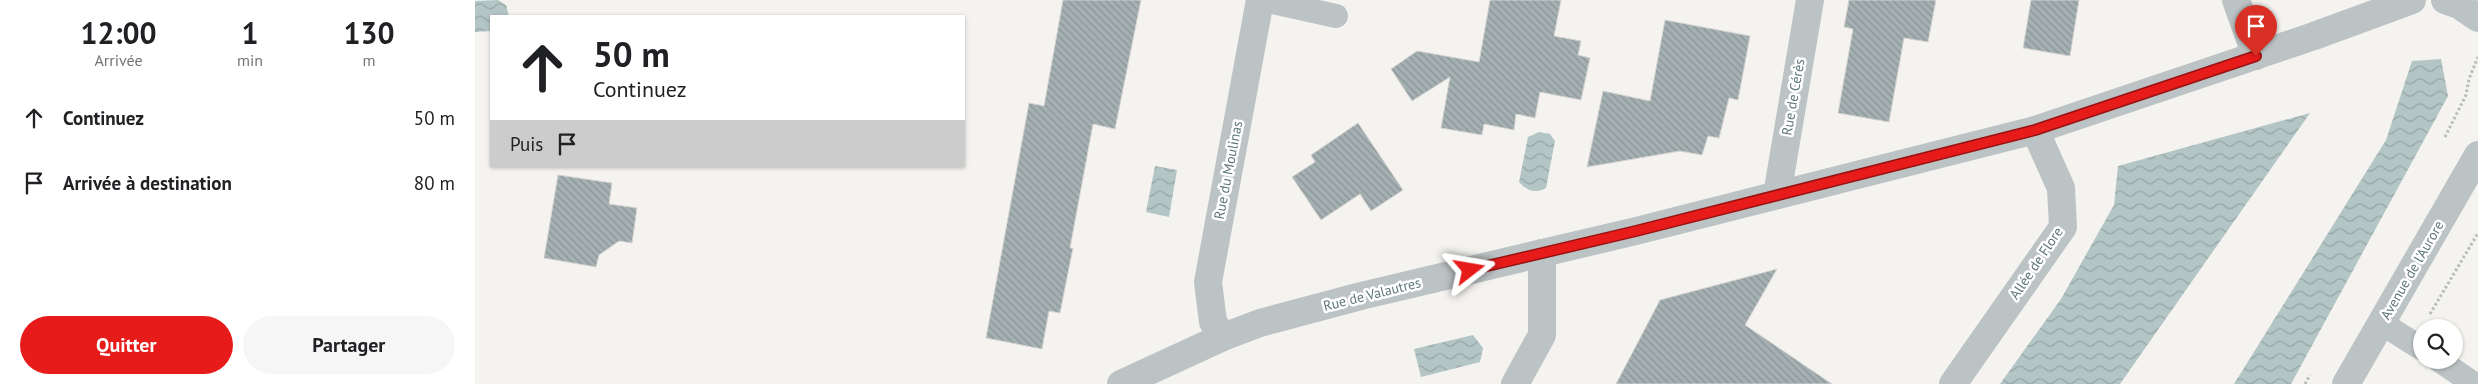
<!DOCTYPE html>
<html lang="fr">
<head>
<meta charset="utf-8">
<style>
  :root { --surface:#fff; --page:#f6f6f6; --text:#202124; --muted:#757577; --accent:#e81b1b }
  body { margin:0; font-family:"PT Sans",sans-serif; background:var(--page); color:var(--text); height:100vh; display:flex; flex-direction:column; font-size:19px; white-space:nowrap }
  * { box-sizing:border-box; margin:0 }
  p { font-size:16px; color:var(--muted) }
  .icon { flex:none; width:28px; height:28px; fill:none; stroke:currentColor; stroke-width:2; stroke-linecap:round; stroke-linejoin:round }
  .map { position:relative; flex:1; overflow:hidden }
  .side { display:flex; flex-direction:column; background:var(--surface); width:475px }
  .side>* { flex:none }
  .guide { position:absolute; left:15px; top:15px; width:475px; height:152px; border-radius:0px; box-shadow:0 1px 4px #0004; background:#fff; color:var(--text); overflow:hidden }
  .fabs { position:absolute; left:1938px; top:319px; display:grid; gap:10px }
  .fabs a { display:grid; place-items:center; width:50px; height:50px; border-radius:50%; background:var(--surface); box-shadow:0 1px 4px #0004; font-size:25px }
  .pin { position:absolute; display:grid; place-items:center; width:42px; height:42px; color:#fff; margin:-51px -21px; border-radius:50% 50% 50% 0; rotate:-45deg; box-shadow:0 0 5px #0007 }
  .pin .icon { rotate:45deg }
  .me { position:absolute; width:55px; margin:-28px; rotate:76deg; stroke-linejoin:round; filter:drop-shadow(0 0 4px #0008) }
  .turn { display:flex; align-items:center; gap:18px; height:105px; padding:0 20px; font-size:22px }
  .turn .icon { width:65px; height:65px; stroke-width:2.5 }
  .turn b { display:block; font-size:35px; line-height:42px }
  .then { display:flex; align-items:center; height:48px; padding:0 20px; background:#0003; gap:10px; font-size:19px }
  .eta { display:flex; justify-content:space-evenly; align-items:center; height:85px; text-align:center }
  .eta b { font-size:30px; font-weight:800; line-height:35px }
  .action { display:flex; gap:10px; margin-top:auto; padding:10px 20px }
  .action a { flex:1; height:58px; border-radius:30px; background:var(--accent); color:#fff; font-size:20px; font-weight:800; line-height:58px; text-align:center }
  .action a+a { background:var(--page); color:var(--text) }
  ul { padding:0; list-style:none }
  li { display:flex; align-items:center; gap:15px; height:65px; padding:0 20px }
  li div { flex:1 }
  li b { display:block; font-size:19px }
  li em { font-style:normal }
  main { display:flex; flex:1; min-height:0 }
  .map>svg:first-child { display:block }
  .water { fill:url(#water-waves) }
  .building { fill:url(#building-back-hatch); stroke:#d5d4d2 }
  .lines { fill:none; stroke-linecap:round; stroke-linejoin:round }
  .path { stroke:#b6bbbc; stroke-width:3; stroke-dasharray:2.5 2.5; stroke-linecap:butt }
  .service { stroke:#bcc3c4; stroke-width:24 }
  .minor { stroke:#bcc3c4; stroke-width:28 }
  .tertiary { stroke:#bcc3c4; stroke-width:28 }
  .route-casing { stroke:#971212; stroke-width:12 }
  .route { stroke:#e81b1b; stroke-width:9 }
  .labels { text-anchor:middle; stroke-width:5; stroke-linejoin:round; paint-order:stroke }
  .street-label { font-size:14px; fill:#5e767b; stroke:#fff }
</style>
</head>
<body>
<main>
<section class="side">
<div class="eta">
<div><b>12:00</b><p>Arrivée</p></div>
<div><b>1</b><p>min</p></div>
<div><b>130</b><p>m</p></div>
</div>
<ul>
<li><svg class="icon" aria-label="ahead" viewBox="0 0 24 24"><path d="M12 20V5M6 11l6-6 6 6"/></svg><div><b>Continuez</b></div><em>50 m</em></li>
<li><svg class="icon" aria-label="arrive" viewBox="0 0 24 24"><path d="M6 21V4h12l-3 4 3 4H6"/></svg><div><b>Arrivée à destination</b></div><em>80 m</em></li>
</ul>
<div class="action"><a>Quitter</a><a>Partager</a></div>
</section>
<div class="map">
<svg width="2003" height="384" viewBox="0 0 2003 384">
  <defs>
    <pattern id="water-waves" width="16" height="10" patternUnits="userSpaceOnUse" patternTransform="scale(1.25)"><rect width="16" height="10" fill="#b4c5c6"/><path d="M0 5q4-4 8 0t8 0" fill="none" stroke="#96a5a6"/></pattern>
    <pattern id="building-back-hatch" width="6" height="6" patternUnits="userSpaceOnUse" patternTransform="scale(1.25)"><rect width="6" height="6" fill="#a5b0b2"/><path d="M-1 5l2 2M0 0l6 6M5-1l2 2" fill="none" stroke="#8a9496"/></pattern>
  </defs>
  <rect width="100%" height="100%" fill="#f4f3ef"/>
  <g class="water">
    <path d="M23,0L31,5L34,16H16V31L0,32V1Z"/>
    <path d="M1966,59L1973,96L1816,384H1759L1911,140L1937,61Z"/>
    <path d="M1835,113L1645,384H1525L1586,299L1639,205L1643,166Z"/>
    <path d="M1064,132L1075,134L1080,141L1071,188C1060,194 1052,191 1044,182L1053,137Z"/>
    <path d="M680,166L702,170L694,217L671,212Z"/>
    <path d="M998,335L1008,348L1005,362L946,377L939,349Z"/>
  </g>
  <g class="building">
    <path d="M588,0H666L640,129L618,124L595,248H598L585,313L574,311L567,349L511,338L554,103L569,106Z"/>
    <path d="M1015,0H1086L1079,36L1106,41L1103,55L1115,58L1106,100L1065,92L1060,118L1041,114L1039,130L1009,124L1007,135L966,128L975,77L937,101L916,69L942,51L1004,62Z"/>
    <path d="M1374,0H1461L1453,42L1429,38L1414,122L1363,113L1378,29L1369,27Z"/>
    <path d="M1556,0H1604L1595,56L1548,48Z"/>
    <path d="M1190,20L1275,36L1263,100L1254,98L1244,138L1233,136L1227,155L1205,151L1112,167L1128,91L1175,101Z"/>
    <path d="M883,123L928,190L896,211L885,194L846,220L817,177L840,162L836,155Z"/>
    <path d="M83,175L137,183L134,204L162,208L157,243L144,241L124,255L121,267L69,258Z"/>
    <path d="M1302,269L1270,325L1357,384H1141L1185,300Z"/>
  </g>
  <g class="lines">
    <g class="path">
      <path d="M1970,137L1991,95L1994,79L2003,57"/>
      <path d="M1955,314L2003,233"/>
      <path d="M1830,384L1835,375"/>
    </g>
    <g class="service">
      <path d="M789,0L861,16"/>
      <path d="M1906,323L1946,348"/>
      <path d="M1964,360L1999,384"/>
    </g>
    <g class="minor">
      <path d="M1761,0L1781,56"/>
      <path d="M1302,195L1335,0"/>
      <path d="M748,337L738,322L733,282L785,0"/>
      <path d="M1040,384L1067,335V253"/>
      <path d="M1478,384L1588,227L1586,188L1560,130"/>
      <path d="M1871,384L2003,155"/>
    </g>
    <g class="tertiary">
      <path d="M1970,0L1984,5L2003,18"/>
      <path d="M646,384L748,337L785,323L886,296L1161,231L1560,130L1839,36L1937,0"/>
    </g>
  </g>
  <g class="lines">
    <g class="route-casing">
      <path id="route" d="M995,270L1161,231L1560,130L1781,56"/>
    </g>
    <use href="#route" class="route"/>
  </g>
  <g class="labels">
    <g class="street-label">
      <text transform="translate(1318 97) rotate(-80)" y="5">Rue de Cérès</text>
      <text transform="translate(753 170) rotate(-79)" y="5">Rue du Moulinas</text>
      <text transform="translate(1561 263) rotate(-56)" y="5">Allée de Flore</text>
      <text transform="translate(1937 270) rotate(-60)" y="5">Avenue de l'Aurore</text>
      <text transform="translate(897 294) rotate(-14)" y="5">Rue de Valautres</text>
    </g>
  </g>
</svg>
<div class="fabs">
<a><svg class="icon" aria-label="search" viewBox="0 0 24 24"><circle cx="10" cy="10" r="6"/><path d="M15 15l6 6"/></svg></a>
</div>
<div class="pin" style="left:1781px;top:56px;background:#d93025"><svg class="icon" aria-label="arrive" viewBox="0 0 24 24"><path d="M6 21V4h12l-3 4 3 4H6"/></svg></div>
<svg class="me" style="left:995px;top:270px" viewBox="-20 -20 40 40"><path d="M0-17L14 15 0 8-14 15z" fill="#e81b1b" stroke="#fff" stroke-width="4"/></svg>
<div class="guide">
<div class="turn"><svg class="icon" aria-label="ahead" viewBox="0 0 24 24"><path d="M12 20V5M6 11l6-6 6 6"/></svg><div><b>50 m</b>Continuez</div></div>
<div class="then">Puis<svg class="icon" aria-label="arrive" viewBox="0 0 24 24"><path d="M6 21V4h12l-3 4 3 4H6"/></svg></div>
</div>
</div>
</main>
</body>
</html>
